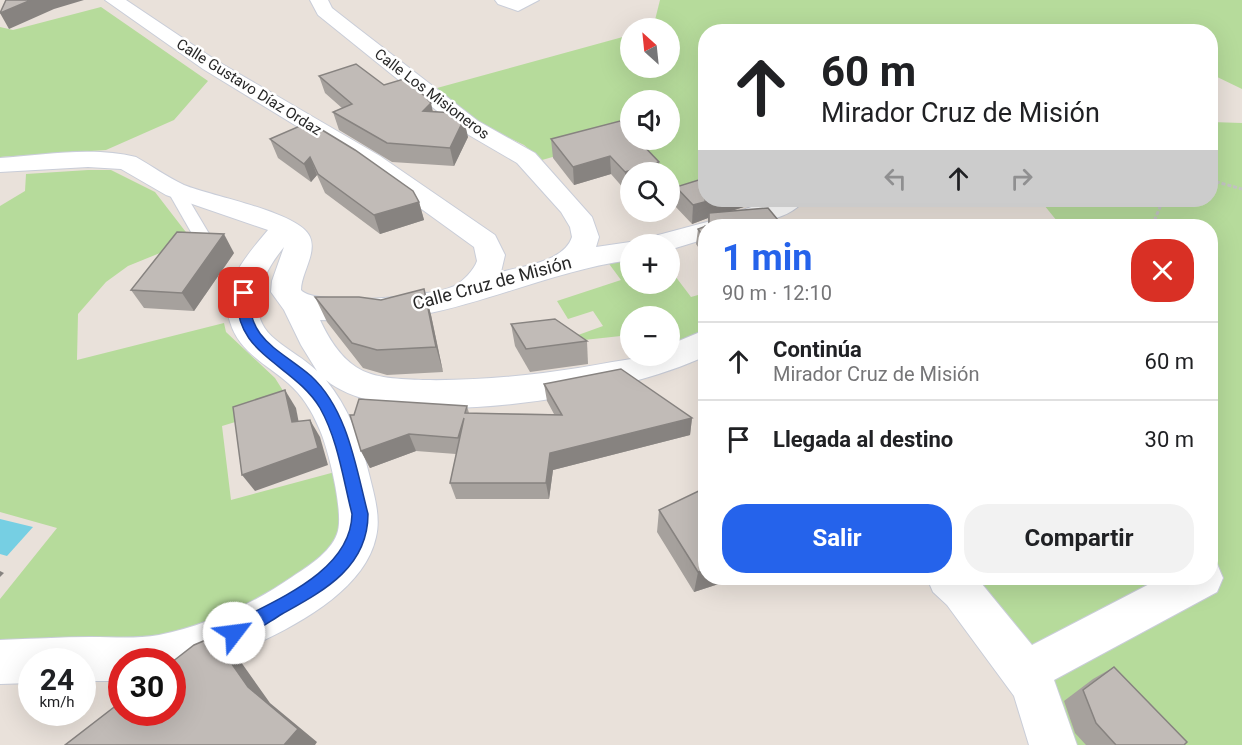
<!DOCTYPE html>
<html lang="es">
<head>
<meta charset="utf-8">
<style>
  :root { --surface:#fff; --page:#f2f2f2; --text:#202124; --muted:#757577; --line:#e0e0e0; --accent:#2563eb }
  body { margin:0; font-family:Roboto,sans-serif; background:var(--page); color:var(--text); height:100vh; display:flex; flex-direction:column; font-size:22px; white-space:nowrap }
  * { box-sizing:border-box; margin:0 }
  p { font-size:20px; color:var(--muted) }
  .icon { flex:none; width:33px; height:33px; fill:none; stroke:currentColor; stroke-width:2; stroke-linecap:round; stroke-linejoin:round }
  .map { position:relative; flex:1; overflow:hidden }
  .drawer { position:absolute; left:698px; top:219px; width:520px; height:366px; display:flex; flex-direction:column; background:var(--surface); border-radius:24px; box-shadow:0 6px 24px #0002 }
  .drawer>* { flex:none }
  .banner { position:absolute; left:698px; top:24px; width:520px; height:183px; border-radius:24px; box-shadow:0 6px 24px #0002; background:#fff; color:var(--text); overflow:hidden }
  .needle { width:39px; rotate:333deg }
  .tools { position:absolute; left:620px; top:18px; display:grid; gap:12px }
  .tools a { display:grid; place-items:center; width:60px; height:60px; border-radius:50%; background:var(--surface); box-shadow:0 6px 24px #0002; font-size:30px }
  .speed { position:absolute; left:18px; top:648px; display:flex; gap:12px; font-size:30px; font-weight:700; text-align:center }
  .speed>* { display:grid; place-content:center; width:78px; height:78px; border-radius:50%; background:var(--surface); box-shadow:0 6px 24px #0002; line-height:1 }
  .speed small { font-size:15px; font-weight:400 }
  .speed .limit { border:9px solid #d22; background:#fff; color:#111 }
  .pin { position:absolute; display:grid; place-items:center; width:51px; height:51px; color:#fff; margin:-26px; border-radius:12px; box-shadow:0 3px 9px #0006 }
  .me { position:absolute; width:66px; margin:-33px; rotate:60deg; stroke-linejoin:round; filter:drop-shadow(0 0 4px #0008) }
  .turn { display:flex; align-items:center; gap:21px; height:126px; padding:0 24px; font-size:27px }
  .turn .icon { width:78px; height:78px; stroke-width:2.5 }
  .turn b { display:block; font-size:42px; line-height:51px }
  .lanes { display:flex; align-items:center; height:57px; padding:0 24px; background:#0003; justify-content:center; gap:30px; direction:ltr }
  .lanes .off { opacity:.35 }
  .round { display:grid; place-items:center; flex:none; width:63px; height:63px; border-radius:24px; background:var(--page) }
  .head { display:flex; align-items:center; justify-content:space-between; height:102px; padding:0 24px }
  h1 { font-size:36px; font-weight:700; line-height:45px; color:var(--accent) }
  .button { display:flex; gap:12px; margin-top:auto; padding:12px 24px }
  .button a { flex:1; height:69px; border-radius:24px; background:var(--accent); color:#fff; font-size:24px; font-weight:700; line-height:69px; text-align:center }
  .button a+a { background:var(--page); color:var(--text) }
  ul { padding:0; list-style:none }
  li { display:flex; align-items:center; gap:18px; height:78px; padding:0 24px; border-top:2px solid var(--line) }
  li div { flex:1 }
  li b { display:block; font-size:22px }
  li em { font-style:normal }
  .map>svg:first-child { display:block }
  .green { fill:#b6db9b; fill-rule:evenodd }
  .water { fill:#76cfe3 }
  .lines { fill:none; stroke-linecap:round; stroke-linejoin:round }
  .lane-casing { stroke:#c9cdd8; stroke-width:2 }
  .street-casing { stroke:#c9cdd8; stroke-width:2 }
  .path { stroke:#c3c3c3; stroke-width:3; stroke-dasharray:4 2; stroke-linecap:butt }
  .lane { fill:#fff; fill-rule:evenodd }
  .street { fill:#fff; fill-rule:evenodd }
  .wall { fill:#a6a19d }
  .shaded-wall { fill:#878380 }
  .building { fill:#c1bbb7; stroke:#878380; stroke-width:1.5 }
  .route { fill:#2563eb; stroke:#184099; stroke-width:1.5 }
  .labels { text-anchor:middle; stroke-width:5; stroke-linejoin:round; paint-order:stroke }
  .far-street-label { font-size:15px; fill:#282828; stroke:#fff }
  .street-label { font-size:18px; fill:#282828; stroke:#fff }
</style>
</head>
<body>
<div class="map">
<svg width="1242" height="745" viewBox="0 0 1242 745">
  <rect width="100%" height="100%" fill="#e9e1da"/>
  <g class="green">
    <path d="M660,0H1242V89L1211,74L1210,32H705V150L702,152L705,155V188L684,194L669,182V172H651L620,138L542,160L524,145L479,123L437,88L630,35V68H669V28H653ZM630,100H669V140H630Z"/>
    <path d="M101,7L208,81L174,120L106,150L0,157V27L13,30Z"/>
    <path d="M1211,122L1242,123V745H1061L1043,688L967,578H1210V226H1061L1040,200H1210Z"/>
    <path d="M88,170H111L155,192L192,240L128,266L106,282L78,314L77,360L224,323L226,332L275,378L292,405L222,426L231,500L335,472L350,516L341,553L197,638L0,651V599L57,528L0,512V206L25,191L26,174Z"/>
    <path d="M630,260V284H669V268L691,297L705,293V332L669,346V316H630V335L556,343L603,326L593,311L568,319L557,301L621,280L607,261Z"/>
  </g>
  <path class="water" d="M0,519L33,527L7,556L0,554Z"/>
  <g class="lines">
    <g class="lane-casing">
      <path id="lane" d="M175,185L183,190L214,242L211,246L205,248L199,246L167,190Z"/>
    </g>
    <g class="street-casing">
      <g id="street">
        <path d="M105,0H126L217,61L380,156L495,235L505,255L501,272C522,266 564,262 572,237L570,227L561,212L517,163L462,131L318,15L310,0H328L332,8L355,26L478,121L535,153L592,217L599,237L596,247L630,242L640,244H630V260C558,270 492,301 421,315C388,321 353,321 320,320C328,337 339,356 356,367C374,379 401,379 423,380C475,381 527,376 578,368C609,363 638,356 669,356V345L705,330V356C629,394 395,438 326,380C348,407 361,440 369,474C374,494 381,517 376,537C361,608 241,652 180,674L172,676V662H122V681H82V662H32V683L0,684V640C30,639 61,637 91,637C113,637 137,639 159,635C205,626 253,604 292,577C307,567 330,553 337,534C345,515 328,447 319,428C312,411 302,395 288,383C266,364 239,352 230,322C218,287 247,255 268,230L166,195L121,169L88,167L0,172V158C43,155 93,146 136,157C152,166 167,177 184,185C210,196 300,212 310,237C317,254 301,273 301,290C315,307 436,297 456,285C463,281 474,270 477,261L474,247L362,166L203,69ZM284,247L272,281L271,292L284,310L301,345L317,371C305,359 289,351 276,340C242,313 262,274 284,247Z"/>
        <path d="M495,0H539L518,11L498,4Z"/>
        <path d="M772,200H804C787,225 732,226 705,226V239L669,250V244H643L647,238L707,222Z"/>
        <path d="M1210,562L1217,564L1223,578L1217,592L1054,680L1077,745H1029L1014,696L947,605L933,592L927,578H977L1032,645L1161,578H1210Z"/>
      </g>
    </g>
    <g class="path">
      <path d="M1210,180L1242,189"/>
      <path d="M1152,226L1163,200"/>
    </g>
    <use href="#lane" class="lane"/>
    <use href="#street" class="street"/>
  </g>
  <g class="wall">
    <path d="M319,76L384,85L433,112L468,137L454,166L392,162L339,130L333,112L342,108L325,93Z"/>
    <path d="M270,139L419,202L424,220L380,234L325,193L317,175L311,182L278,158Z"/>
    <path d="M551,139L659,162L658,172H630L625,190L611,174L574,185L553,158Z"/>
    <path d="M676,187L705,200H751L750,205L731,211L783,226H705V257L696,244L698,229L708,225V218L692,224L674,205Z"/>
    <path d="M234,253L194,311L144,308L131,290Z"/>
    <path d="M424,289L431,315L443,372L387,375L363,368L327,322L315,297L381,300Z"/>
    <path d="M511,324L587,341L588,364L530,372L515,346Z"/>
    <path d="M544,384L692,418L690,435L553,470L549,499H456L450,483L456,454L416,451L370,468L361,451L467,406L469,413L554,414L547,401Z"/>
    <path d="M659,510L705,578H737L694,592L657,532Z"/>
    <path d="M1114,667L1184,745H1086L1075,733L1064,701L1093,679Z"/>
  </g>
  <g class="shaded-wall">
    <path d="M31,0H84L54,9L9,29L0,13Z"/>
    <path d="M431,103L435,121L423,111Z"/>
    <path d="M464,119L468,137L454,166L450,148Z"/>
    <path d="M610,156L611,174L574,185L573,167Z"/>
    <path d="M310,157L317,175L311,182L304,164Z"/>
    <path d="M659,162L658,172H630V189L625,190V172Z"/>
    <path d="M712,200H751L750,205L709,218V213L708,218L692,224L693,205Z"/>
    <path d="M419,202L424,220L380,234L374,215Z"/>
    <path d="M224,234L234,253L194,311L182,293Z"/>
    <path d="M424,289L431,315L443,372L436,347Z"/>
    <path d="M285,390L296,408L302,439L292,422Z"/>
    <path d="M692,418L690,435L553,470L549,499L546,483L550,453Z"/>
    <path d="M310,420L320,437L328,465L255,491L242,475Z"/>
    <path d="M409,434L416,451L370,468L361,451Z"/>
    <path d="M705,570V578H737L694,592L698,572Z"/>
    <path d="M0,571L4,573L0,577Z"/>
    <path d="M213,637L236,655L270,703L317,742L315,745H284L248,687Z"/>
  </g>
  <g class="building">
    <path d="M6,0H31L0,13Z"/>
    <path d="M356,64L384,85L407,78L431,103L423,111L455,113L464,119L450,148L387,143L333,112L352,104L319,76Z"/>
    <path d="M620,121L630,132V140H638L659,162L625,172L610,156L573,167L551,139Z"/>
    <path d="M309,122L355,150L413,191L419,202L374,215L318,174L310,157L304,164L270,139Z"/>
    <path d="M705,178V200H712L693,205L676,187Z"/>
    <path d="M768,208L783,226H705V239L698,229L709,225V213Z"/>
    <path d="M177,232L224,234L182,293L131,290Z"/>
    <path d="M424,289L436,347L377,350L352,343L315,297H359L381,300Z"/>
    <path d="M555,319L587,341L526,349L511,324Z"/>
    <path d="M621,369L692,418L550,453L546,483H450L464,418L458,438L409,434L361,451L350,415H354L359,399L467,406L465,413L562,415L544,384Z"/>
    <path d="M285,390L292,422L310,420L318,448L242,475L233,407Z"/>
    <path d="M705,488V570L698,572L659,510Z"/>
    <path d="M213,637L248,687L298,729L284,745H65L122,701V712H172V662L194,645Z"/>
    <path d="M1114,667L1187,742L1184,745H1116L1096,723L1083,690Z"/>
  </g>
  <path class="route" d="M244,289L250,293C246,340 281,350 311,376C348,410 356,468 368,514C368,568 323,591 282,614C266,624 251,635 234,642L227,639L225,633L227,626C272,601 351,573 352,514C343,479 338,440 320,408C294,364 231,354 238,293Z"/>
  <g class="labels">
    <g class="far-street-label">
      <text transform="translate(249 87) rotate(32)" y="5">Calle Gustavo Díaz Ordaz</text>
      <text transform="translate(432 94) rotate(37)" y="5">Calle Los Misioneros</text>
    </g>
    <g class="street-label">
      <text transform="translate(492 283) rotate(-15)" y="6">Calle Cruz de Misión</text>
    </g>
  </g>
</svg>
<div class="tools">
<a><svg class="needle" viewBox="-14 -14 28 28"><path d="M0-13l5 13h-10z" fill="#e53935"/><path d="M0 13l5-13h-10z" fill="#757577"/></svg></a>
<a><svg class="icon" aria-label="sound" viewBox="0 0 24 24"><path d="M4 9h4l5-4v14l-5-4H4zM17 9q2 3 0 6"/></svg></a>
<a><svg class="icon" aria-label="search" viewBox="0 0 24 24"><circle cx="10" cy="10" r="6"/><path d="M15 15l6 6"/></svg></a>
<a>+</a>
<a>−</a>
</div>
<div class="speed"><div>24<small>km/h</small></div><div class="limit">30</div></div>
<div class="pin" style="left:244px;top:293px;background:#d93025"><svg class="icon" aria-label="arrive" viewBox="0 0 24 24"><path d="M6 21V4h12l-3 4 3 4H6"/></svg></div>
<svg class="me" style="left:234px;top:633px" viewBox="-20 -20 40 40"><circle r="19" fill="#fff"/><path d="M0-13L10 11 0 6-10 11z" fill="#2563eb"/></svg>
<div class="banner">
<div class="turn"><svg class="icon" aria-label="ahead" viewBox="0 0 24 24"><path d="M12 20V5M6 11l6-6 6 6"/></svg><div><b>60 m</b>Mirador Cruz de Misión</div></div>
<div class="lanes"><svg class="icon off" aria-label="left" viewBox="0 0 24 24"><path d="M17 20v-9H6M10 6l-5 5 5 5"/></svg><svg class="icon" aria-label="ahead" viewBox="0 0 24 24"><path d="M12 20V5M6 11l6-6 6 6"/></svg><svg class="icon off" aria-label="right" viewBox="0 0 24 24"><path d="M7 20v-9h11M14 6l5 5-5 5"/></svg></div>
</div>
<section class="drawer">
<div class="head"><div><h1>1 min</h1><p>90 m · 12:10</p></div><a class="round" style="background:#d93025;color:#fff"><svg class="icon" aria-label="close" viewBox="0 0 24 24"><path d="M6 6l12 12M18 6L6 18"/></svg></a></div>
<ul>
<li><svg class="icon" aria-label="ahead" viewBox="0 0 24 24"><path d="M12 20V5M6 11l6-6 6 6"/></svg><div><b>Continúa</b><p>Mirador Cruz de Misión</p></div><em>60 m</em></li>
<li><svg class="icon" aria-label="arrive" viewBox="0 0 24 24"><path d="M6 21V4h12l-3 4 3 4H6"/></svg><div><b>Llegada al destino</b></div><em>30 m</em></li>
</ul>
<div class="button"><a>Salir</a><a>Compartir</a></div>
</section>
</div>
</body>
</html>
